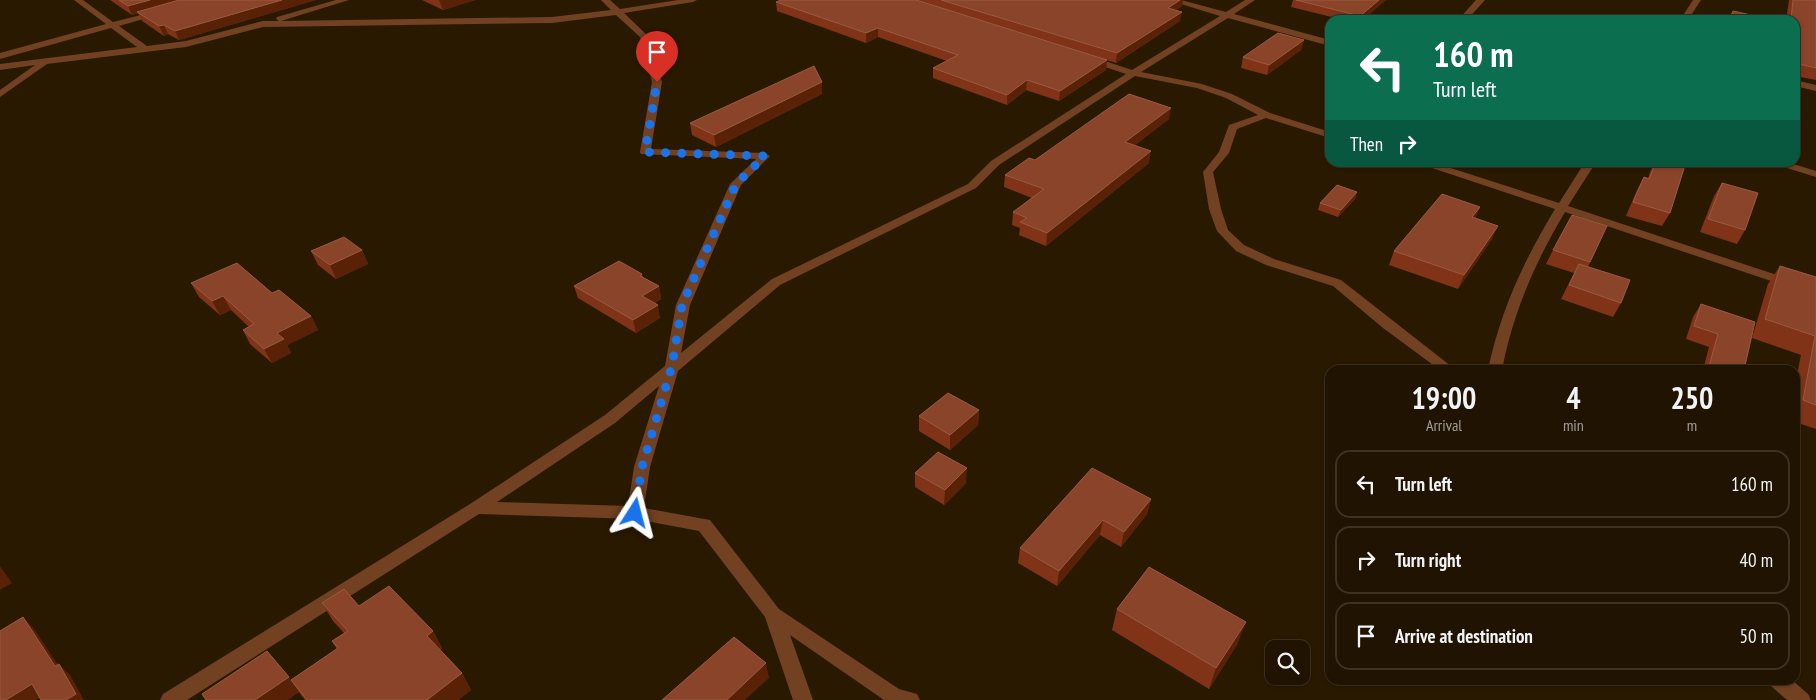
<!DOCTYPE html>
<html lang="en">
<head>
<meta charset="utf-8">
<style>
  :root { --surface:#201301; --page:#281c0b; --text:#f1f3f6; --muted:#a29e99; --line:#3d3223 }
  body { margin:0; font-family:"PT Sans Narrow",sans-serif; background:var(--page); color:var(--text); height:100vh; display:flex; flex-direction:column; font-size:19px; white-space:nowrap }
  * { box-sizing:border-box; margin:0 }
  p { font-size:16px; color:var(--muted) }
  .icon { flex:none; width:28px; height:28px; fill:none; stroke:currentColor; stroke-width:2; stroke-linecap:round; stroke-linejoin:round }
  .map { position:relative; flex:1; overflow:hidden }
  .side { position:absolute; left:1325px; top:365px; width:475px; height:320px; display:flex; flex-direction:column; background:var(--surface); border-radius:15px; box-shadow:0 1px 4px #0004,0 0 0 1px var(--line) }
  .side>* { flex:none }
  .guide { position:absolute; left:1325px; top:15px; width:475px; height:152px; border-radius:15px; box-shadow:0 1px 4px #0004,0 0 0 1px var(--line); background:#0b6e4f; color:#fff; overflow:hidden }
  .tools { position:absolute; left:1265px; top:640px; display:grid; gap:10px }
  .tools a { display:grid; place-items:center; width:45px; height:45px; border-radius:10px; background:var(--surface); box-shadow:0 1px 4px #0004,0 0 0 1px var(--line); font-size:25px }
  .pin { position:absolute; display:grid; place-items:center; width:42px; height:42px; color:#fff; margin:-51px -21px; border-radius:50% 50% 50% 0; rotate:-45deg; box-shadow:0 0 5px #0007 }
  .pin .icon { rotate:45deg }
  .me { position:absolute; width:55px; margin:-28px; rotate:9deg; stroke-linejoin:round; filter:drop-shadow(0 0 4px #0008) }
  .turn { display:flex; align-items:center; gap:18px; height:105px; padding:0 25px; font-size:22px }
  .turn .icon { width:65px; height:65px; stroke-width:2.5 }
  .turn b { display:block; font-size:35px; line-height:42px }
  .then { display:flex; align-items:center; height:48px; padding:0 25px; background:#0003; gap:10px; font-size:19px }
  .eta { display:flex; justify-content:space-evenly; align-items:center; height:85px; text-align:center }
  .eta b { font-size:30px; font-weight:700; line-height:35px }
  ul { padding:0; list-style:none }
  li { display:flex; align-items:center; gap:15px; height:68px; margin:0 10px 8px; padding:0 15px; border:2px solid var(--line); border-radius:15px }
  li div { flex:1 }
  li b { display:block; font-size:19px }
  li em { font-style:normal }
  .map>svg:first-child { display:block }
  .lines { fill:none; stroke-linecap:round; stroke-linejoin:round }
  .minor { fill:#724122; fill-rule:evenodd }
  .wall { fill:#803317 }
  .shaded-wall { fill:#592106 }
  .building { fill:#8a442a; stroke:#985b42 }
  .route { stroke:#1a73e8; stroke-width:9; stroke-dasharray:0 16.2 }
</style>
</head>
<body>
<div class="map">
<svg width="1816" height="700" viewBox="0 0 1816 700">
  <rect width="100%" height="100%" fill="#2a1901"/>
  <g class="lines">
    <g class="minor">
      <path d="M74,0H83L113,22L161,10V14L119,26L147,46L186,41L263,21H279L276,19L277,17L336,0H349L281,21L552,17L611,10L601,0H610L620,9L678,0H697L693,2L624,13L648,36L662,82L651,149L765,153L770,156L741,185L690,305L681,353L772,279L968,184L991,161L1126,74L1087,61V57H1093L1132,70L1220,16L1168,0H1181L1226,12L1245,0H1255L1234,14L1330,40V46L1228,18L1141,72L1202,84L1232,94L1270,113L1330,132V138L1266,118L1237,129L1229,153L1213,172L1221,209L1228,230L1244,245L1274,259L1341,280L1456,370H1440L1383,328L1333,286L1266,265L1236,251L1217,231L1209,209L1203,172L1219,152L1229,125L1258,115L1226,98L1197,88L1135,76L999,165L976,188L780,285L678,371L650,467L644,508L710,520L779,609L899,689L917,694L920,700H884L790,635L813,700H793L765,617L699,531L635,519L479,514L187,700H160L163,694L470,504L605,415L665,366L676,305L730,184L756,159L641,154L640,152L652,82L640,37L616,15L552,23L263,27L186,47L47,64L0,97V90L35,65L0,70V64L137,47L111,28L0,59V53L106,24ZM659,386L634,467L628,506L497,502L615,423Z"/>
      <path d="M1476,0H1485L1467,20H1458Z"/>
      <path d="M1693,0H1701L1688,20H1680Z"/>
      <path d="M1795,80L1816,85V91L1795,86Z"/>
      <path d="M1414,162H1432L1559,203L1585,162H1596L1568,206L1816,288V296L1565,212C1535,262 1513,313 1502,370H1488C1500,312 1524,260 1555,209Z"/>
      <path d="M1768,162H1787L1816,171V177Z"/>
      <path d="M1768,680H1792L1808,694L1811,700H1787L1771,686Z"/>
    </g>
  </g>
  <g class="wall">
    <path d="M110,0H316L179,40L168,34L164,36L142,21L138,13L132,15Z"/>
    <path d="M422,0H475L443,10Z"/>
    <path d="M781,0H1183L1182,6L1176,10L1180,21L1116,63L1107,60L1106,70L1059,101L1026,90L1007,105L933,78V68L947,61L878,37L866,43L777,11L776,2Z"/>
    <path d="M1293,0H1386L1362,20H1344L1291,7Z"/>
    <path d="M1789,0H1816V80L1795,76V20H1786Z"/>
    <path d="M1304,40L1301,50L1267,75L1241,68L1243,57Z"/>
    <path d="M822,82V94L716,147L692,135L690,123Z"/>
    <path d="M1169,119L1135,145L1149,163L1046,246L1019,235L1020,228L1012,225L1013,212L1032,198L1004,187L1005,175L1035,160Z"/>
    <path d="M1654,162H1686L1670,213L1662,226L1626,216L1637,190L1644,177L1648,178Z"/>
    <path d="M1722,183L1745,230L1737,244L1700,232L1714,196Z"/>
    <path d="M1357,192L1355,199L1338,217L1318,210L1320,203Z"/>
    <path d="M1480,207L1475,218L1492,239L1458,289L1389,265L1394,251Z"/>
    <path d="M1607,226L1588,267L1621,303L1613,317L1561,299L1574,273L1546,264L1553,250Z"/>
    <path d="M362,250L368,264L336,279L318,265L311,251Z"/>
    <path d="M1780,266L1816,277V429L1795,422V384L1801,355L1752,338L1768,284Z"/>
    <path d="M642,274L643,277L659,286L661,299L655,303L660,318L636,333L578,298L574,286Z"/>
    <path d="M191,283L272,293L311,316L318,330L287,345L291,353L272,363L250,344L243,330L249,327L231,310L220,315L199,297Z"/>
    <path d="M1701,304L1744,370H1703L1709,347L1686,339L1693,317Z"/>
    <path d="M979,410L978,425L950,450L919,431V416Z"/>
    <path d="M915,473L966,483L944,505L915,487Z"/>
    <path d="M1151,499L1147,514L1121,547L1100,535L1057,586L1018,563L1020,548Z"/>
    <path d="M322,603L359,606L433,631L442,648L440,650L462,673L471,690L458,700H305L299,692L287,700H206L291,680L337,649L332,641L344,633L333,621Z"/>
    <path d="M1117,609L1238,643L1209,689L1112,630Z"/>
  </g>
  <g class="shaded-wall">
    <path d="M150,0H186L137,12L138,13L132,15L128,6Z"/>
    <path d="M282,0H316L179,40L175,31Z"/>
    <path d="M439,0H475L443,10Z"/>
    <path d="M1180,0H1183L1182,6L1166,17L1168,8Z"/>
    <path d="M1379,0H1386L1362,20H1359L1360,16Z"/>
    <path d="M1182,12L1180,21L1116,63L1117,53Z"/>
    <path d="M164,25L168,34L164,36L159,26Z"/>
    <path d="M878,28V37L866,43V33Z"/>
    <path d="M1304,40L1301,50L1267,75L1269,65Z"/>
    <path d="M1107,60L1106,70L1059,101L1060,91Z"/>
    <path d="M1027,80L1026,90L1007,105V95Z"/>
    <path d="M822,82V94L716,147L714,135Z"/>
    <path d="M1171,108L1169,119L1123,154L1125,142Z"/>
    <path d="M1151,151L1149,163L1046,246L1047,233Z"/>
    <path d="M1357,192L1355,199L1338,217L1341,210Z"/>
    <path d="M1480,207L1474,220L1472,217Z"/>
    <path d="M1498,226L1492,239L1458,289L1464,275Z"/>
    <path d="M362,250L368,264L336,279L330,265Z"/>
    <path d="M659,286L661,299L645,309L642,296Z"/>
    <path d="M223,296L231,310L220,315L212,301Z"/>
    <path d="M658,305L660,318L636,333L633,320Z"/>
    <path d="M311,316L318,330L287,345L291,353L272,363L264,349L277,333Z"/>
    <path d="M979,410L978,425L950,450V435Z"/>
    <path d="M967,468L966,483L944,505L945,490Z"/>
    <path d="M1151,499L1147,514L1121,547L1124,532Z"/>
    <path d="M1103,520L1100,535L1057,586L1059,571Z"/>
    <path d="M0,566L12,583L0,590Z"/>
    <path d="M23,617L34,629L66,677L55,666Z"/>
    <path d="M1246,622L1238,643L1209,689L1216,668Z"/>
    <path d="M433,631L442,648L436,653L427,636Z"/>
    <path d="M766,663L769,678L745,700H727Z"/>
    <path d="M59,664L70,675L84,700H66Z"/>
    <path d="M462,673L471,690L458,700H427Z"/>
    <path d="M289,677L299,692L287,700H255Z"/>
    <path d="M32,684L44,696L36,700H6Z"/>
  </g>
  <g class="building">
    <path d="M119,0H150L128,6Z"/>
    <path d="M179,0H282L175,31L164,25L159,26L137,12Z"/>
    <path d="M781,0H916L1107,60L1060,91L1027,80L1007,95L933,68L958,55L878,28L866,33L776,2Z"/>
    <path d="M941,0H1180L1168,8L1182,12L1117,53Z"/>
    <path d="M1296,0H1379L1360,16Z"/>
    <path d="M1793,0H1816V68L1795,63V20H1791Z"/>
    <path d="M1733,11L1774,20H1729Z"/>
    <path d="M1278,33L1304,40L1269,65L1243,57Z"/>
    <path d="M814,66L822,82L714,135L690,123Z"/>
    <path d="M1129,94L1171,108L1125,142L1151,151L1047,233L1020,222L1027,218L1013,212L1044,189L1005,175L1029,158L1035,160Z"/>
    <path d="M1656,162H1686L1670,213L1633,202L1644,177L1649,179Z"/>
    <path d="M1722,183L1758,193L1745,230L1708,219Z"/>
    <path d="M1337,185L1357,192L1341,210L1320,203Z"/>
    <path d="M1442,194L1480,207L1472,217L1498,226L1464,275L1394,251Z"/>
    <path d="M1572,215L1607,226L1590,262L1553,250Z"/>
    <path d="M344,237L362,250L330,265L311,251Z"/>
    <path d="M619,261L642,274L640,276L659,286L642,296L658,305L633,320L574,286Z"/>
    <path d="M237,263L272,293L279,290L311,316L277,333L284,339L264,349L243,330L254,324L223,296L212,301L191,283Z"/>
    <path d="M1579,264L1630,280L1621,303L1569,285Z"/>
    <path d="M1780,266L1816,277V405L1803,400L1815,336L1765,319Z"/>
    <path d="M1701,304L1755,322L1744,370H1708L1718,334L1694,326Z"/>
    <path d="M948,393L979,410L950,435L919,416Z"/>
    <path d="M938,452L967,468L945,490L915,473Z"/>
    <path d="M1092,468L1151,499L1124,532L1103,520L1059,571L1020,548Z"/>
    <path d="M1149,567L1246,622L1216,668L1117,609Z"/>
    <path d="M389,586L433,631L427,636L462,673L427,700H307L291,680L338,648L332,641L348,631L322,603L344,589L359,606Z"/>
    <path d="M23,617L55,666L59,664L76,694L66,700H41L32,684L6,700H0V631Z"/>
    <path d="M734,637L766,663L727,700H662Z"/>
    <path d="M267,651L289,677L255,700H206L202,694Z"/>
  </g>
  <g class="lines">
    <path class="route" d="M635,513L642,467L672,366L682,305L736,184L765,156L645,152L657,82"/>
  </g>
</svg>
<div class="tools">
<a><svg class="icon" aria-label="search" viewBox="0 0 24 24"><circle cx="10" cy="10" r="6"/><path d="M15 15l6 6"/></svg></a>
</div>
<div class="pin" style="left:657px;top:82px;background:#d93025"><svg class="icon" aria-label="arrive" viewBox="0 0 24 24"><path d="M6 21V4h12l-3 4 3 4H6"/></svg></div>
<svg class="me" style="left:635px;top:513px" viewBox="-20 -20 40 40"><path d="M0-17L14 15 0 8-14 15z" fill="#1a73e8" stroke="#fff" stroke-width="4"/></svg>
<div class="guide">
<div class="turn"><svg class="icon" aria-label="left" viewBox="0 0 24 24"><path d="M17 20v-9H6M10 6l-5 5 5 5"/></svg><div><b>160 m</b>Turn left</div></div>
<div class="then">Then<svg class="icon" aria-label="right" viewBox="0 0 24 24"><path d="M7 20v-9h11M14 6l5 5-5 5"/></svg></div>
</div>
<section class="side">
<div class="eta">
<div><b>19:00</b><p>Arrival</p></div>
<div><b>4</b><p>min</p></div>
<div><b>250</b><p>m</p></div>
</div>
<ul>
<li><svg class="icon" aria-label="left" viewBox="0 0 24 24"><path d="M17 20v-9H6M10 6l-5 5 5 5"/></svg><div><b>Turn left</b></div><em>160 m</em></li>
<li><svg class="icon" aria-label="right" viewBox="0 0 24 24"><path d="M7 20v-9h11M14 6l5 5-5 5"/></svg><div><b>Turn right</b></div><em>40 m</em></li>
<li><svg class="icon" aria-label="arrive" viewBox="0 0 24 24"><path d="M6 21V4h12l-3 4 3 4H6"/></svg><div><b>Arrive at destination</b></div><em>50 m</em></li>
</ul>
</section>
</div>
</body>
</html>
